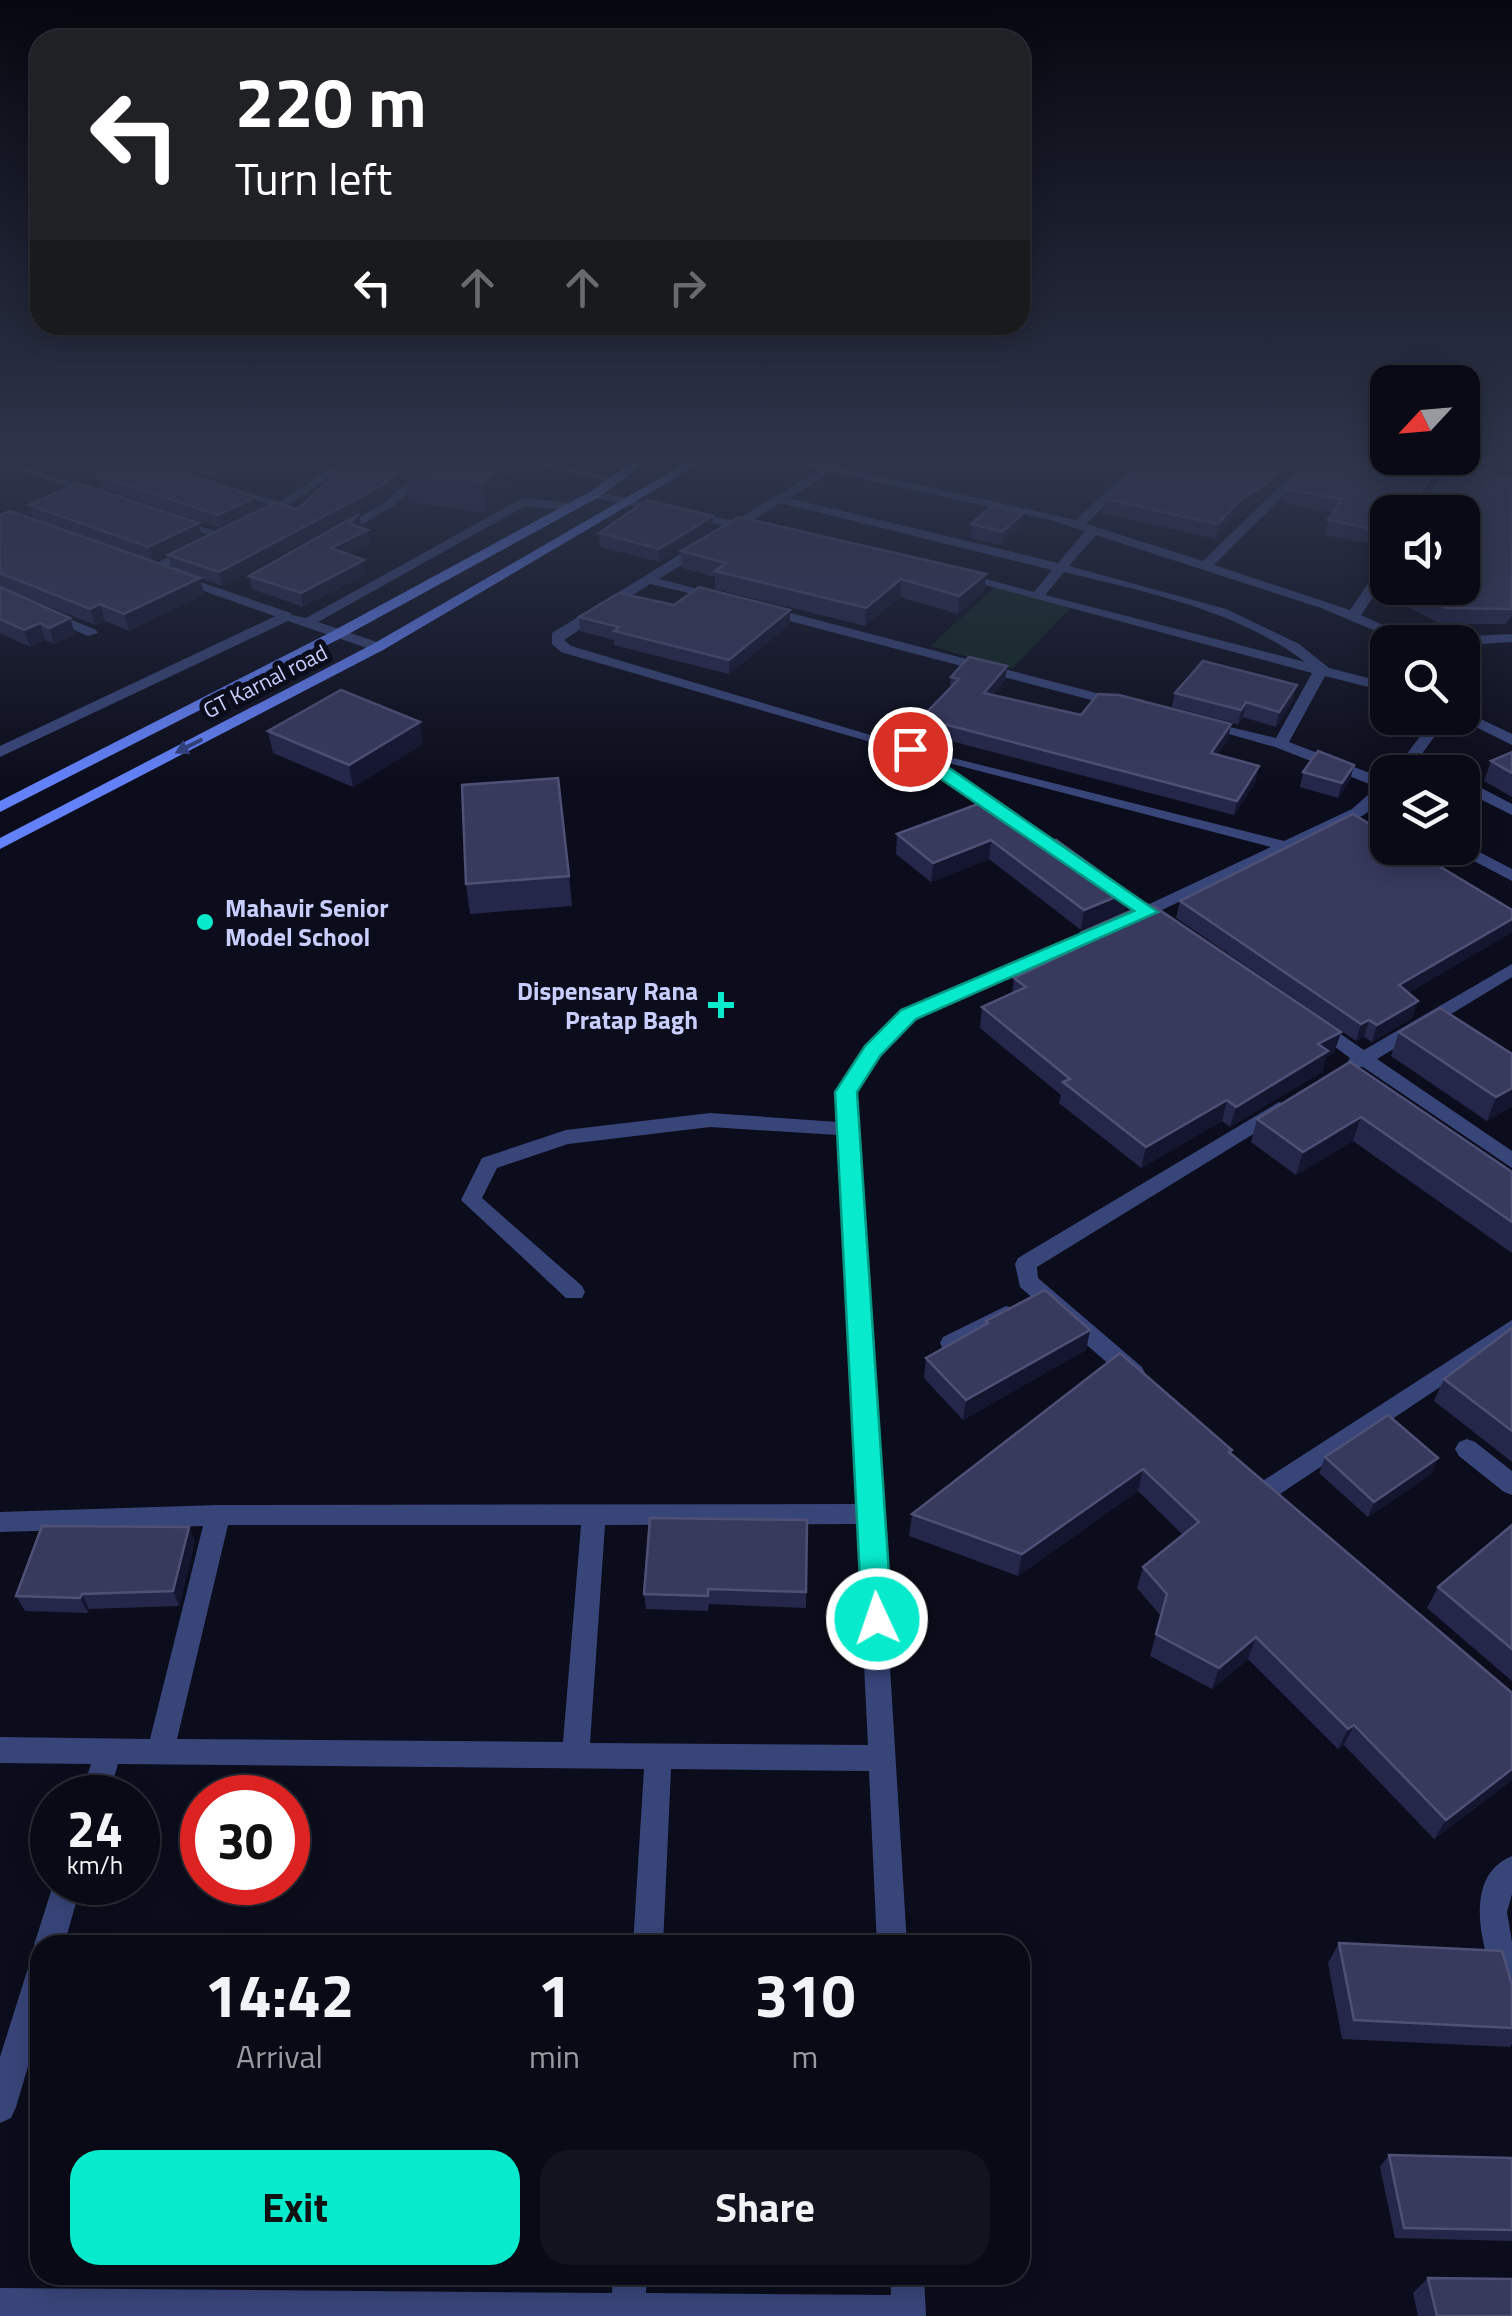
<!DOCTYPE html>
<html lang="en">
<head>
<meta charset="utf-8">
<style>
  :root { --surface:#090a15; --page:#12131e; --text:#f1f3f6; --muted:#999aa0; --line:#292b34; --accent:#08eacc }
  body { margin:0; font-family:"Titillium Web",sans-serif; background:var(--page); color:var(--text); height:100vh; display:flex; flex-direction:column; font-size:38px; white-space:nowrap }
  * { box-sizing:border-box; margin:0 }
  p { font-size:32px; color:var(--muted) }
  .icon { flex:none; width:55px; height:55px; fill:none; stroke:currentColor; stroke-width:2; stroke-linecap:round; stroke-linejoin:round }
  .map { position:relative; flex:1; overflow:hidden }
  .details { position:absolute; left:30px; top:1935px; width:1000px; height:350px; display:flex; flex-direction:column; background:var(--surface); border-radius:30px; box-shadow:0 5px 25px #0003,0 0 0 2px var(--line) }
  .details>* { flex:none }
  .banner { position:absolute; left:30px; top:30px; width:1000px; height:305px; border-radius:30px; box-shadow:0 5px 25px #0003,0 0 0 2px var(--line); background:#202124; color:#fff; overflow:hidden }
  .needle { width:65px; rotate:244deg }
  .tools { position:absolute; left:1370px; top:365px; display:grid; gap:20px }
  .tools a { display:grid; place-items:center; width:110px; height:110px; border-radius:20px; background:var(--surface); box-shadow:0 5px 25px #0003,0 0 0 2px var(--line); font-size:50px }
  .speed { position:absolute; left:30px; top:1775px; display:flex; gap:20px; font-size:50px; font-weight:700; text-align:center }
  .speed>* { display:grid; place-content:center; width:130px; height:130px; border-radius:50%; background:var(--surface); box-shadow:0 5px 25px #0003,0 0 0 2px var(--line); line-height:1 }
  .speed small { font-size:25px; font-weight:400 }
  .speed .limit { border:15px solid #d22; background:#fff; color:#111 }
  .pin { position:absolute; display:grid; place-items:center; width:85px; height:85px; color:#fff; margin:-42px; border:5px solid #fff; border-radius:50%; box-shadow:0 2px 10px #0007 }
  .me { position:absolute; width:110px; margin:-55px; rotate:357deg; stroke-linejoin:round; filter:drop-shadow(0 0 8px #0008) }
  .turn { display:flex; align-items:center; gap:35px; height:210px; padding:0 40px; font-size:45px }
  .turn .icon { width:130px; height:130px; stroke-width:2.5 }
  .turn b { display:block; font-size:70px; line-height:85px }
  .lanes { display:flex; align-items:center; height:95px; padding:0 40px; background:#0003; justify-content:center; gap:50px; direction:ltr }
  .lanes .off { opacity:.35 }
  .eta { display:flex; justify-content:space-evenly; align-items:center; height:170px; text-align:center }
  .eta b { font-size:60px; font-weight:700; line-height:70px }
  .cta { display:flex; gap:20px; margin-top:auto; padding:20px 40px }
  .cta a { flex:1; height:115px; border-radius:30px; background:var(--accent); color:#111; font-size:40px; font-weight:700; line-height:115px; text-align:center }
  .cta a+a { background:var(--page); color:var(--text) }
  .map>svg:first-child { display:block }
  .green { fill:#0f251f }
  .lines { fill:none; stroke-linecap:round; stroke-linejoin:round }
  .lane { fill:#384579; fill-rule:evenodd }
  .street { fill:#384579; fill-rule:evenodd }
  .secondary { fill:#6382fa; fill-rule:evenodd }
  .wall { fill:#25274a }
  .shaded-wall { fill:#14152f }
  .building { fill:#37395d; stroke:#4e5076; stroke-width:2.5 }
  .oneway { fill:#334280 }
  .route { fill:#08eacc; stroke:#059885; stroke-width:2.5 }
  .poi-dot { fill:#08eacc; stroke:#0c0d1c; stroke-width:4 }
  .labels { text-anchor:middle; stroke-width:10; stroke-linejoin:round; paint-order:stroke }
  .far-street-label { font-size:22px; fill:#c8cefd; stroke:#0c0d1c }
  .poi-label { font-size:25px; font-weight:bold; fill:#c8cefd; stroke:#0c0d1c; text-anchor:start }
</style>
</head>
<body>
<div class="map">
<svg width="1512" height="2316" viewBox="0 0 1512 2316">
  <rect width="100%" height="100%" fill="#0c0d1c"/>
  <path class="green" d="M997,585L1074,604L1012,669L930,646Z"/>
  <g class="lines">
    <g class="lane">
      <path d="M0,459L98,491L99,493L90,495L0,464Z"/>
      <path d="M346,459H357L276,513L267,511L272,506L230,491L235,488L279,502Z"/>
      <path d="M435,459H446L393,506L346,534H338V530L385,502Z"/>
      <path d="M513,459H532L621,479L616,482L521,462L505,475H497V471Z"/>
      <path d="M177,520H185L227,536L162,569L291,613V619H283L148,571V567L212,536L177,524Z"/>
      <path d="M51,611L96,630L98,633L88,636L47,618L45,615Z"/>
    </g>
    <g class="street">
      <path d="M779,459H799L827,465L837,459H850L839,467L1076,520L1141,459H1153L1086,524L1203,561L1308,459H1320L1214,565L1350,610L1383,562L1388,561V575L1361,615L1420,642H1402L1321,608L1096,535L1069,566L1226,609L1299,644L1329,668L1388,683V692L1325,676L1289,742L1388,780V794L1364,815L1132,924L1123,919L1126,915L1271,847L937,760L1015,815L1007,820L1001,818L905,752L561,652L552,644V633L726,526L591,497V491L735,521L818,470ZM831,472L1050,520L1085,531L1058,563L789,498ZM780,503L1052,570L1034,592L959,572L952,576L1312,673L1276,738L1204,721L1197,725L1275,747L1377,787L1352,809L1284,841L921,750L571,646L564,640L650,584L722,601V595L659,579L739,529H745L746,525ZM1064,572C1146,592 1237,610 1305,662L1045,595Z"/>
      <path d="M1454,463L1512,484V492L1457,472L1429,512H1417L1450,465Z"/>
      <path d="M523,498L571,503L577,507L571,511L525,506L318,622L383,644V650H373L288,621L0,757V746L282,613L306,618Z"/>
      <path d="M764,606L1123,700L1125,703L1118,707L759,613V607Z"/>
      <path d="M1512,634V642L1462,645L1426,642L1433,638Z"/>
      <path d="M1462,710L1512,734V745L1458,718H1462Z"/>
      <path d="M1434,718H1448L1421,755L1449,772H1431L1414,763L1408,772H1393Z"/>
      <path d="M1462,778L1512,804V815L1462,790Z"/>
      <path d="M1462,843L1512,869V881L1455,851L1453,848H1462Z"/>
      <path d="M1105,926L1114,931L1111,935L915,1019L879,1055L856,1092L880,1507L884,1514L881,1520L907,1945H877L869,1771L671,1769L663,1945H633L644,1769L118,1764L108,1798H80L91,1764L0,1763V1737L150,1739L203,1526L0,1532V1512L218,1505L856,1504L838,1135L710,1127L568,1144L497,1168L482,1198L582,1286L585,1292L582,1298H566L461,1200L482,1158L566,1130L710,1113L838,1122L836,1092L865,1047L903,1011ZM857,1524L868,1745L590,1743L605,1525ZM228,1525H581L563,1742L177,1739Z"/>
      <path d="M1512,964V977L1377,1059L1512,1151V1168L1363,1067H1349L1347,1063L1350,1058L1307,1026L1309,1022H1323L1364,1050Z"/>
      <path d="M1279,1102L1286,1104L1289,1109L1286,1114L1037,1267L1038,1278L1142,1367L1145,1373L1142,1379L1134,1382L1126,1379L1020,1287L1015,1264L1018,1258Z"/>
      <path d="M1006,1306L1014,1308L1017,1314L1014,1320L959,1349L951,1352L943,1349L940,1343L943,1337Z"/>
      <path d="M1512,1320V1339L1277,1496L1269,1499L1261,1496L1257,1489L1261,1482Z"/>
      <path d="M1467,1439L1475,1442L1512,1471V1495L1504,1492L1459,1456L1455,1449L1459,1442Z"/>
      <path d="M1512,1856V1894L1507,1912L1512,1942V2001L1501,1997C1485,1958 1458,1878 1512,1856Z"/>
      <path d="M54,1882H82L64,1945H40V1956L34,1945Z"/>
      <path d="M40,1961V2026L16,2107L11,2118L0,2123V2057L29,1965Z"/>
      <path d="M613,2275H647L646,2293L891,2295L890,2275H924L926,2316H0V2288L612,2293Z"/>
    </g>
    <g class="secondary">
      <path d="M637,459H650L599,497L343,637L0,812V801L333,631L591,491Z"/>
      <path d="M693,459H707L383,650L0,849V838L373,644Z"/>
    </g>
  </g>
  <g class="wall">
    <path d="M0,459H51L33,466L11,460L15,473L0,479Z"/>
    <path d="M121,459H143L256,497L259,510L221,528L100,488L96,475L122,463Z"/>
    <path d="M147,459H260V460L217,479Z"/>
    <path d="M351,459H498L506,489L487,513L409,502L406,480L383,499L222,586L200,578L204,594L129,631L105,621L95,625L0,587V515L143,558L33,518L29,505L202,537L152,561L172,568L168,555L298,509Z"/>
    <path d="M857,459H932L914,473Z"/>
    <path d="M1150,459H1303L1261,499L1238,513L1216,539L1102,513L1105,499Z"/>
    <path d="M1441,471L1421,501L1436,500L1512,480V615L1506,624H1441L1380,593L1385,578L1388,575V588H1462V512H1388V547L1325,535L1328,520L1333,513L1281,503L1284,489Z"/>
    <path d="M713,516V529L660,562L600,547L599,533Z"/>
    <path d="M971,524L1022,526L1001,545L970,538Z"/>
    <path d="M362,528L370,543L348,554L366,574L303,607L252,589L249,576Z"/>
    <path d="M681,551L986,574L984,592L958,614L900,597L865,626L715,589V577L682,568Z"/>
    <path d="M0,587L70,618L75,634L54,644L45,640L30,647L0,633Z"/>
    <path d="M674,605L790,624L729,674L614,645V640L580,631L579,617Z"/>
    <path d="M951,677L1005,680L993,695L1081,715L1231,724L1228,739L1217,755L1256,781L1234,815L920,733L921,718L950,688Z"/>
    <path d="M1175,693L1293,700L1276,727L1243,717L1238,724L1172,707Z"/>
    <path d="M268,731L423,744L353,787L273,753Z"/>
    <path d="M1512,752V797L1484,781L1491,761Z"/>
    <path d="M1354,765L1350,780L1338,798L1300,787L1303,772Z"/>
    <path d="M897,834L1048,843L1128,892L1125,911L1081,930L989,859L931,882L896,854Z"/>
    <path d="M569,876L572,906L470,914L466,884Z"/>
    <path d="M1180,901L1512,932L1408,993L1418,1001L1412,1018L1372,1042L1364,1037L1356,1041L1176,918Z"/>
    <path d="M1082,932L1341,1032L1334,1053L1326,1057L1322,1072L1230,1127L1222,1121L1141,1168L1059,1103L1061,1095L980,1028L982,1007L1012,993L1014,978L1079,947Z"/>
    <path d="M1399,1032L1512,1106L1487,1121L1391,1056Z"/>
    <path d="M1350,1062L1512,1172V1253L1353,1141L1296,1175L1251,1142L1257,1119Z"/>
    <path d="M986,1321L1090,1330L1086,1350L963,1420L924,1378L926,1358L985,1325Z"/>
    <path d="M1512,1328V1462L1434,1401L1444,1379Z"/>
    <path d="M1232,1450L1231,1454L1512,1693V1780L1434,1839L1344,1745L1338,1749L1248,1659L1212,1689L1150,1656L1161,1616L1137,1588L1143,1567L1183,1535L1138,1491L1018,1576L909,1536L912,1514Z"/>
    <path d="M1325,1457L1438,1458L1431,1474L1368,1517L1319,1473Z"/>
    <path d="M807,1520L806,1608L709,1604L708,1611L646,1609L644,1594Z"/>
    <path d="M1512,1525V1681L1427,1608L1438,1587Z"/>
    <path d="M189,1527L195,1542L179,1606L89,1609L88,1613L25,1611L16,1596Z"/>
    <path d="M1339,1943L1512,1985V2044L1510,2047L1342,2039L1328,1963Z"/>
    <path d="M1389,2155L1512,2158V2241L1395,2238L1380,2167Z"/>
    <path d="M1428,2278L1512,2316H1418L1413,2293Z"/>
  </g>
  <g class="shaded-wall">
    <path d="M11,459L15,473L0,479V462Z"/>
    <path d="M31,459H51L33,466Z"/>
    <path d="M226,459H260V460L217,479L214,464Z"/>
    <path d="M415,459L405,471L406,480L383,499L222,586L219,572Z"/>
    <path d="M503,459L506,489L487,513L484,482Z"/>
    <path d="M918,459H932L914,473L915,461Z"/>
    <path d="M1291,459H1303L1261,499L1238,513L1216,539L1218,524L1241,499Z"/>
    <path d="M1444,459L1441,471L1414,510L1418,495Z"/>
    <path d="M256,497L259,510L221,528L218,515Z"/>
    <path d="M1023,513L1022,526L1001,545L1002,532Z"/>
    <path d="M359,514L362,528L350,524Z"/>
    <path d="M713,516V529L660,562L659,549Z"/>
    <path d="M199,523L202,537L152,561L148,547Z"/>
    <path d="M368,530L370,543L334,562L331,548Z"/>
    <path d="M364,560L366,574L303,607L301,593Z"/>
    <path d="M986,574L984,592L958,614L959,596Z"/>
    <path d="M200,578L204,594L129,631L124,614Z"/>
    <path d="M901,579L900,597L865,626L866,608Z"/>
    <path d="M100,604L105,621L95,625L90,609Z"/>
    <path d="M790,610V624L729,674V660Z"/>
    <path d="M70,618L75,634L54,644L49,628Z"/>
    <path d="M40,623L45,640L30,647L24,630Z"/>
    <path d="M1007,666L1005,680L983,707L984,693Z"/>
    <path d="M1297,685L1293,700L1276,727L1279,712Z"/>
    <path d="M1246,702L1243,717L1238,724L1241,710Z"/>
    <path d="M420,722L423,744L353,787L349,765Z"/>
    <path d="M1231,724L1228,739L1208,768L1211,753Z"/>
    <path d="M1354,765L1350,780L1338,798L1342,783Z"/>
    <path d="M1259,766L1256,781L1234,815L1237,801Z"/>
    <path d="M991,840L989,859L931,882L933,863Z"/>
    <path d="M1128,892L1125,911L1081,930L1084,910Z"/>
    <path d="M1512,919V932L1393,1002L1399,985Z"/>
    <path d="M1418,1001L1412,1018L1372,1042L1377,1025Z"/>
    <path d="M1369,1020L1364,1037L1356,1041L1361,1024Z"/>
    <path d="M1341,1032L1334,1053L1326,1057L1322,1072L1230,1127L1236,1107L1318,1044Z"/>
    <path d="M1512,1088V1106L1487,1121L1496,1097Z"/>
    <path d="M1227,1100L1222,1121L1141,1168L1146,1147Z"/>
    <path d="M1361,1117L1353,1141L1296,1175L1303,1152Z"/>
    <path d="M1090,1330L1086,1350L963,1420L966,1400Z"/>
    <path d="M1438,1458L1431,1474L1368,1517L1374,1502Z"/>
    <path d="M1143,1469L1138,1491L1018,1576L1022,1554Z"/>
    <path d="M189,1527L195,1542L179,1606L173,1591Z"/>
    <path d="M82,1594L89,1609L88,1613L80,1598Z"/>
    <path d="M1256,1637L1248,1659L1212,1689L1219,1668Z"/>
    <path d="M1354,1725L1344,1745L1338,1749L1348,1729Z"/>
    <path d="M1512,1769V1780L1434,1839L1446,1820Z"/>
  </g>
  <g class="building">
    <path d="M122,459H143L256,497L218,515L96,475L124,462Z"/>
    <path d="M195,459H226L214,464Z"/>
    <path d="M351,459H414L381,486L219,572L168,555L274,503L298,509Z"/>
    <path d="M414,459H503L484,482L405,471L406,466Z"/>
    <path d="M1150,459H1291L1264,485L1241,499L1218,524L1105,499Z"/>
    <path d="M1315,459H1444L1418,495L1421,501L1436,500L1462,462L1512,480L1511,609L1445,608L1404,588H1462V512H1388V532L1328,520L1342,499L1284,489Z"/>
    <path d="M78,483L199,523L148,547L29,505Z"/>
    <path d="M647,500L713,516L659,549L599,533Z"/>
    <path d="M992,506L1023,513L1002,532L971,524Z"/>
    <path d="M10,511L200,578L124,614L100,604L90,609L0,573V515Z"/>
    <path d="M359,514L350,524L368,530L331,548L364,560L301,593L249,576Z"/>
    <path d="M739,517L986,574L959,596L901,579L866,608L715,571L726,563L681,551Z"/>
    <path d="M0,587L70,618L49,628L40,623L24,630L0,619Z"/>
    <path d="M699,587L790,610L729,660L614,631L619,627L579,617L619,593L674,605Z"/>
    <path d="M969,657L1007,666L984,693L1081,715L1098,694L1119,695L1231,724L1211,753L1259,766L1237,801L921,718L959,679L951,677Z"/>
    <path d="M1203,661L1297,685L1279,712L1246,702L1241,710L1175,693Z"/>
    <path d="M341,690L420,722L349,765L268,731Z"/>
    <path d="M1318,751L1354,765L1342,783L1303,772Z"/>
    <path d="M1512,752V773L1491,761Z"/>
    <path d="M558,778L569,876L466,884L462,785Z"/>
    <path d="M989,800L1048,843L1056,840L1128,892L1084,910L991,840L933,863L897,834Z"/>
    <path d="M1353,814L1388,835V848H1409L1512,910V919L1399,985L1418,1001L1377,1025L1369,1020L1361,1024L1180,901Z"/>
    <path d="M1146,904L1155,907L1341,1032L1318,1044L1328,1051L1236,1107L1227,1100L1146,1147L1063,1082L1070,1079L982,1007L1026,987L1014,978L1094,940L1082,932Z"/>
    <path d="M1440,1008L1512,1054V1088L1496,1097L1399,1032Z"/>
    <path d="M1350,1062L1512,1172V1222L1361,1117L1303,1152L1257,1119Z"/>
    <path d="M1045,1290L1090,1330L966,1400L926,1358L988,1323L986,1321Z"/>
    <path d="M1512,1328V1431L1444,1379Z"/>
    <path d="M1120,1353L1232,1450L1229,1452L1512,1693V1769L1446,1820L1354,1725L1348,1729L1256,1637L1219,1668L1156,1634L1167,1594L1143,1567L1199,1522L1143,1469L1022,1554L912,1514Z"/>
    <path d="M1388,1415L1438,1458L1374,1502L1325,1457Z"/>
    <path d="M650,1518L807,1520L806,1592L708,1589V1596L644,1594Z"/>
    <path d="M1512,1525V1649L1438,1587Z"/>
    <path d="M42,1526L189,1527L173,1591L82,1594L80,1598L16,1596Z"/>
    <path d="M1339,1943L1502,1951L1512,1985V2028L1354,2020Z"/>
    <path d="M1389,2155L1512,2158V2230L1404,2228Z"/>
    <path d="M1428,2278L1512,2279V2316H1437Z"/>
  </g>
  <defs><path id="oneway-solid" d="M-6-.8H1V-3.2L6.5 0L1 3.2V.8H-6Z" transform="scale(2.5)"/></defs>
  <use class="oneway" href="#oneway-solid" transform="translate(189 746) rotate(153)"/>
  <linearGradient id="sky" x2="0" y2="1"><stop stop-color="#07070f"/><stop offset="0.59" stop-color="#2e354b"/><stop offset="1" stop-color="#2e354b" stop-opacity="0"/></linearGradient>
  <rect width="1512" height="783" fill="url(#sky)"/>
  <path class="route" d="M903,745H916L1158,912L916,1019L880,1056L857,1092L892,1619L887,1628L877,1632L867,1628L862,1619L835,1092L865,1046L901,1010L1134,911L903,753Z"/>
  <g class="poi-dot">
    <circle cx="205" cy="922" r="10"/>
    <path d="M716 990h10v10h10v10h-10v10h-10v-10h-10v-10h10z"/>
  </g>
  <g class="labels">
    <g class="far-street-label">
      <text transform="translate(265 681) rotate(-27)" y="8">GT Karnal road</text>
    </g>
    <g class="poi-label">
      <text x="225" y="917">Mahavir Senior<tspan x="225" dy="29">Model School</tspan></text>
      <text x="698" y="1000" text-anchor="end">Dispensary Rana<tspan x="698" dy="29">Pratap Bagh</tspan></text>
    </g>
  </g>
</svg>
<div class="tools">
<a><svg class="needle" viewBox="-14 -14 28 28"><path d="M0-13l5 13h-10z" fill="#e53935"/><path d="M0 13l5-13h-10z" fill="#999aa0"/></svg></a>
<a><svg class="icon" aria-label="sound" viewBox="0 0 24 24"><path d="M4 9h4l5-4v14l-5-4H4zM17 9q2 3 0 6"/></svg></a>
<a><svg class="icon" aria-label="search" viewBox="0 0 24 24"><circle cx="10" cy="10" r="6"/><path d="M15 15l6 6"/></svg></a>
<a><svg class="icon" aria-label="layers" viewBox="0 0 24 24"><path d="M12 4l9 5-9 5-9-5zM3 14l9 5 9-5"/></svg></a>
</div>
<div class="speed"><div>24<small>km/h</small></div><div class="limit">30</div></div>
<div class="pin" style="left:910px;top:749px;background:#d93025"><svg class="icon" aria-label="arrive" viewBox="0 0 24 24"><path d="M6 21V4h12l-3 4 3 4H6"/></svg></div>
<svg class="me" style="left:877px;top:1619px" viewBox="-20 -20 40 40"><circle r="17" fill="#08eacc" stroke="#fff" stroke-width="3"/><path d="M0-11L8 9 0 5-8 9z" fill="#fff"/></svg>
<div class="banner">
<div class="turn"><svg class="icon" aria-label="left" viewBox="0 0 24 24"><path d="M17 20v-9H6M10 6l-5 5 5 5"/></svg><div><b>220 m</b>Turn left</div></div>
<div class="lanes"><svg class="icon" aria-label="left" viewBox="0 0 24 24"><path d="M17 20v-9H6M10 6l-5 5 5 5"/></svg><svg class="icon off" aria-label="ahead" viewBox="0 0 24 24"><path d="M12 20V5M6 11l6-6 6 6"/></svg><svg class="icon off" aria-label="ahead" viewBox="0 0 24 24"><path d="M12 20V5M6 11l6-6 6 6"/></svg><svg class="icon off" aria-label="right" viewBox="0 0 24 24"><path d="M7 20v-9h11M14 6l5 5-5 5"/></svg></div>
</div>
<section class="details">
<div class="eta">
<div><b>14:42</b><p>Arrival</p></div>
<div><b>1</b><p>min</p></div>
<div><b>310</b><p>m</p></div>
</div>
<div class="cta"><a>Exit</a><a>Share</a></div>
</section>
</div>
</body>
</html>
